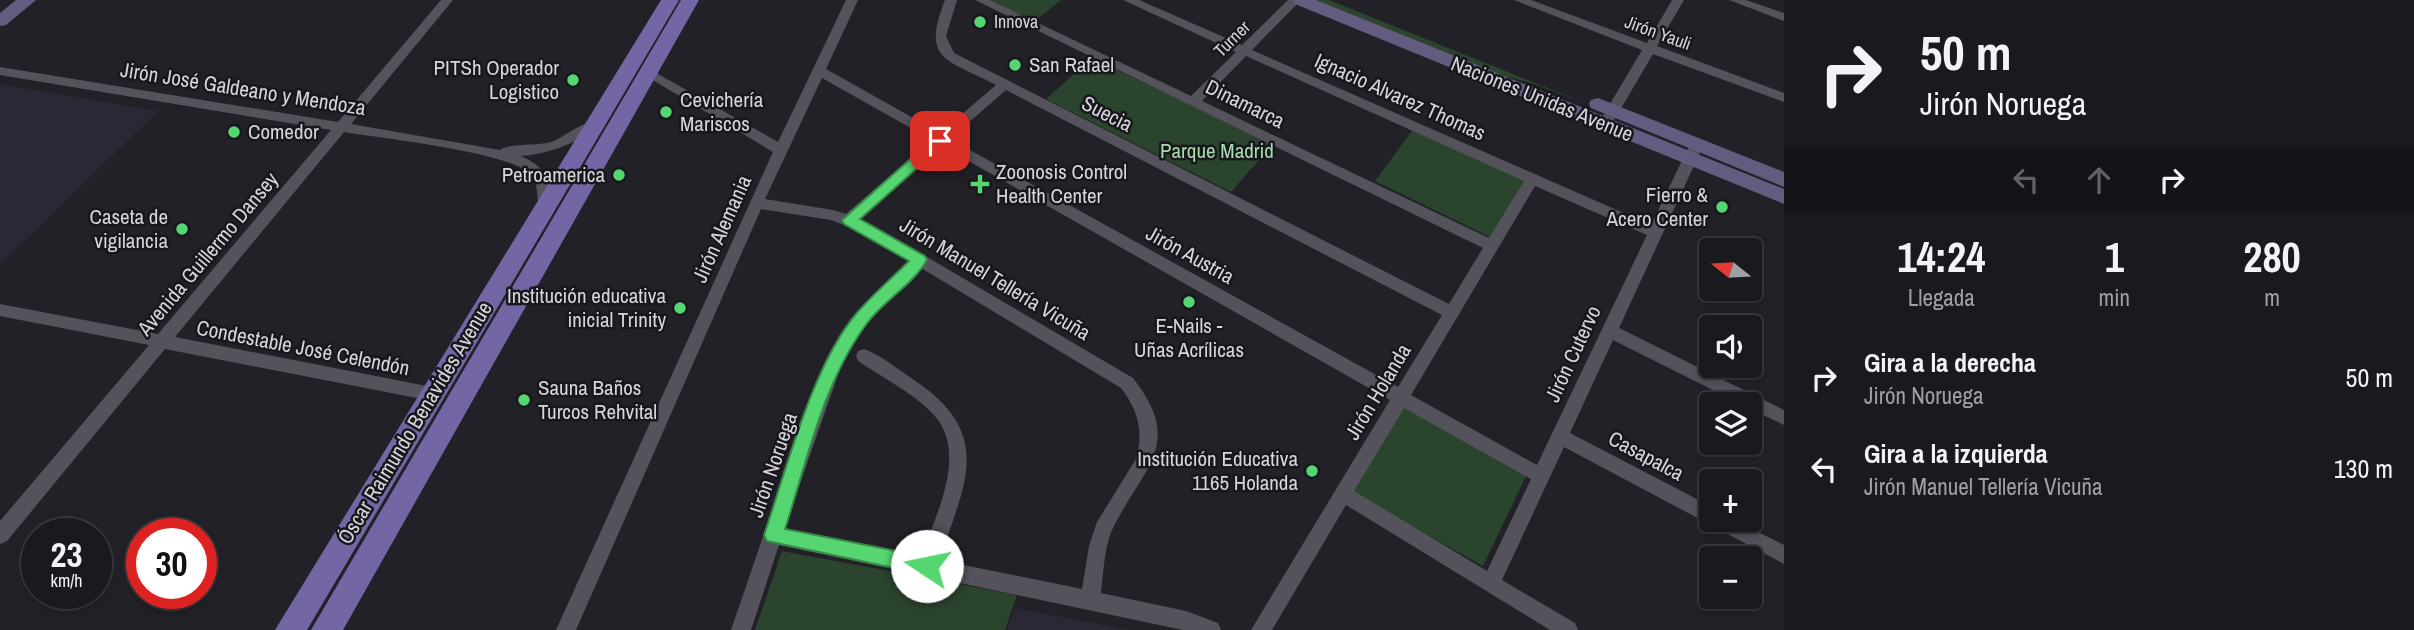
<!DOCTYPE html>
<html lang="es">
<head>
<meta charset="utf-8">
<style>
  :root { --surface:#1a191e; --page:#232227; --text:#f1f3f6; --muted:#9fa0a4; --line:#38383c }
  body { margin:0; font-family:"Archivo Narrow",sans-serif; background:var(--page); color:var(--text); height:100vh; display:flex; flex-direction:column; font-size:26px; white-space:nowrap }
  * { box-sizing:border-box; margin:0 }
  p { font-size:23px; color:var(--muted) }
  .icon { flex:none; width:38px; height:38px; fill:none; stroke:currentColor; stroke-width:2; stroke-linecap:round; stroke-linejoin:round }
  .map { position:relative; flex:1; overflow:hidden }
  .drawer { display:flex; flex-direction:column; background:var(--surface); width:630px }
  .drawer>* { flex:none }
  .guide { background:#1a191e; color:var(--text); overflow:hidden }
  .needle { width:46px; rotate:288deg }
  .tools { position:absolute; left:1699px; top:238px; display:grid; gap:14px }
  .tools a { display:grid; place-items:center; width:63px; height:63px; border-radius:7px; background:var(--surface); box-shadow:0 4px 10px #0003,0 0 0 2px var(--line); font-size:35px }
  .speed { position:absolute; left:21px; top:518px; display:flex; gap:14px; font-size:35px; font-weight:700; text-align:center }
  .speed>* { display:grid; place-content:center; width:91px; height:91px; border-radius:50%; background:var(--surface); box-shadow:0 4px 10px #0003,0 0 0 2px var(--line); line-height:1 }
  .speed small { font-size:18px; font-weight:400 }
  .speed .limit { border:10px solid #d22; background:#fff; color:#111 }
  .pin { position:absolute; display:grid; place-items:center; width:60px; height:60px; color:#fff; margin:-30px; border-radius:14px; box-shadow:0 4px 10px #0006 }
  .me { position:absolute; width:77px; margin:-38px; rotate:281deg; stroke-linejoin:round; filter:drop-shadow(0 0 5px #0008) }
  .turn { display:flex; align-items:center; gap:24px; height:147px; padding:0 21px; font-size:32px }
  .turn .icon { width:91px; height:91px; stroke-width:2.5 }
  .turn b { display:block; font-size:49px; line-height:60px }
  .lanes { display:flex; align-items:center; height:66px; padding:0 21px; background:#0003; justify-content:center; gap:35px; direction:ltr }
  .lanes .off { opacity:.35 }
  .eta { display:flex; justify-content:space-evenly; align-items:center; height:119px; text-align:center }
  .eta b { font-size:42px; font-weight:800; line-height:49px }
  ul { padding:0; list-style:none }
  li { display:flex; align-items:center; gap:21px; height:91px; padding:0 21px }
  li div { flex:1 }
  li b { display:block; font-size:26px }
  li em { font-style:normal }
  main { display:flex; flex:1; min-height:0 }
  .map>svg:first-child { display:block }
  .built { fill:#2a2835 }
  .green { fill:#2a442d }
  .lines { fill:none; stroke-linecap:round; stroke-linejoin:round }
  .minor { fill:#54535b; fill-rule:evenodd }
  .secondary { fill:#645c80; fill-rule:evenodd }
  .primary { fill:#7466a5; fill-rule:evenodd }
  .route { fill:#56d671; stroke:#388b49; stroke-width:2 }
  .poi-dot { fill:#56d671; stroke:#18171e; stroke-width:2.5 }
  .labels { text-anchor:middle; stroke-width:5; stroke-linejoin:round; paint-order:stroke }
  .far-poi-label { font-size:18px; fill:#d6d5da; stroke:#18171e; text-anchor:start }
  .far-street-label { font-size:18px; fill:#d6d5da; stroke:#18171e }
  .poi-label { font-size:21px; fill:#d6d5da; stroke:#18171e; text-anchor:end }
  .street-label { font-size:21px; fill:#d6d5da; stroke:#18171e }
  .park-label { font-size:21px; fill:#a6dbac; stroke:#18171e }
</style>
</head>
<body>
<main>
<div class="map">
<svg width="1784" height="630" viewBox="0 0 1784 630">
  <rect width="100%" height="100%" fill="#222128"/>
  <g class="built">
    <path d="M0,84L158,111L0,265Z"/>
    <path d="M1015,608L1131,630H1007Z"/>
  </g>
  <g class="green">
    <path d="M989,0H1061L1035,21Z"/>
    <path d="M1315,0H1329L1590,105L1534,84L1491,72Z"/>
    <path d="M1092,58L1273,144L1231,192L1046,99Z"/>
    <path d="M1414,128L1526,178L1490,237L1375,181Z"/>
    <path d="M1404,400L1530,468L1483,566L1349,491Z"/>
    <path d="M782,551L1017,595L1005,630H755Z"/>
  </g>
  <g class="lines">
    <g class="minor">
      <path d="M441,0H453L351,124L500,150C509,143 537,146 551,142C565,137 584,119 598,122V128C574,144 549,154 520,156C542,164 559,184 550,208H540C535,196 540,182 529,173C507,152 380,138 344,132L175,337L432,387L438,389L440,394L438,399L432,401L165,349L7,541L0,544V521L149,345L0,316V304L158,334L331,130L0,75V67L338,122Z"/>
      <path d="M846,0H858L826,69L940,133L996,85C946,59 921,61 945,0H957L946,36L954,53L1449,304L1483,248L975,0H990L1191,96L1236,52L1123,0H1139L1242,45L1288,0H1301L1252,50L1651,225L1690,144L1692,141H1702L1704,144L1619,328L1784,410V425L1750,409V404H1741L1613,340L1570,433L1712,507V520H1734L1784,545V564L1564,447L1502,580L1575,623L1578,630H1550L1346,505L1272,630H1251L1390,400L942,146L859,219L871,224L1133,378C1184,443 1145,466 1115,524C1104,544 1104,570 1101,593L1186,611L1218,623L1221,630H1183L779,545L751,630H731L800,429L830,353L855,314L910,261L861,232L831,220L761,209L576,630H556L773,152L641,73L643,70H651L778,142ZM1246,56L1524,181L1489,238L1202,101ZM822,78L932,140L846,214L833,210L765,199ZM1006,90L1442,315L1398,387L950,139ZM1535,186L1647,235L1537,465L1411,395ZM921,268L1121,388C1138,410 1144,432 1136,459L1097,522L1089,546L1082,589L939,560C965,484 995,434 914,380C899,370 881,355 864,349L858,351L856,356L858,361C883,378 912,392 933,414C969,452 936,515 921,556L784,529L845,355L867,322ZM1404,408L1531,479L1487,571L1354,491Z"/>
      <path d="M1514,0H1531L1647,43L1672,0H1684L1657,46L1784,93V102L1653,54L1610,127H1600L1598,124L1642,50Z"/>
      <path d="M1729,0H1746L1784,13V21Z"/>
    </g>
    <g class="secondary">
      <path d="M16,0H36L6,25L0,26V13Z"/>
      <path d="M1292,0H1316L1784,189V204L1295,4Z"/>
      <path d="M1598,98L1784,172V187L1591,108L1589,104L1591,100Z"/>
    </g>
    <g class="primary">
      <path d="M661,0H679L307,630H275Z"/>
      <path d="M681,0H699L343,630H311Z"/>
    </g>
  </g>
  <path class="route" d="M940,136L946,141L944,144L860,219L925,256L927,260C912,286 882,301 865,326C823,384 807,461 785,529L927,557L934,559L936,566L934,572L927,575L767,541L764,535C786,471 813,364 856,314C872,295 892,278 909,261L844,224L842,220L935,137Z"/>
  <g class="poi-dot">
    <circle cx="980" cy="22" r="7"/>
    <circle cx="1015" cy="65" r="7"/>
    <circle cx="573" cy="80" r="7"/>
    <circle cx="666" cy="112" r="7"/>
    <circle cx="234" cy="132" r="7"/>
    <circle cx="619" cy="175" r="7"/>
    <path d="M976.5 173.5h7v7h7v7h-7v7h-7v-7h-7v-7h7z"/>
    <circle cx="1722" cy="207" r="7"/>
    <circle cx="182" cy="229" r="7"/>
    <circle cx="1189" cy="302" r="7"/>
    <circle cx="680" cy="308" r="7"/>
    <circle cx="524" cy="400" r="7"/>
    <circle cx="1312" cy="471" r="7"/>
  </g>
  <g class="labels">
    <g class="far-poi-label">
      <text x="994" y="28">Innova</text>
    </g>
    <g class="far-street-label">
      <text transform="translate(1658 33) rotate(20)" y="6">Jirón Yauli</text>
      <text transform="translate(1232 39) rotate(-45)" y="6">Turner</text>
    </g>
    <g class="poi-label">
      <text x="1029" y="72" text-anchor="start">San Rafael</text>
      <text x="559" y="75">PITSh Operador<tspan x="559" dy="24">Logistico</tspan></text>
      <text x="680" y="107" text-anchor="start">Cevichería<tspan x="680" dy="24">Mariscos</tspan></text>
      <text x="248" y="139" text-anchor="start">Comedor</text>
      <text x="996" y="179" text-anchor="start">Zoonosis Control<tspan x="996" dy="24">Health Center</tspan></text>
      <text x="605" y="182">Petroamerica</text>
      <text x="1708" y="202">Fierro &amp;<tspan x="1708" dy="24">Acero Center</tspan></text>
      <text x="168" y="224">Caseta de<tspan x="168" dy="24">vigilancia</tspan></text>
      <text x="666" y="303">Institución educativa<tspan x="666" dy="24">inicial Trinity</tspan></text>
      <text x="1189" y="333" text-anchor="middle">E-Nails -<tspan x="1189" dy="24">Uñas Acrílicas</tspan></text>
      <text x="538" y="395" text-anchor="start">Sauna Baños<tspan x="538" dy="24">Turcos Rehvital</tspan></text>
      <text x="1298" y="466">Institución Educativa<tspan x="1298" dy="24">1165 Holanda</tspan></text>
    </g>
    <g class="street-label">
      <text transform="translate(243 89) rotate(9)" y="7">Jirón José Galdeano y Mendoza</text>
      <text transform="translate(1400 97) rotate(24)" y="7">Ignacio Alvarez Thomas</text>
      <text transform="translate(1542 99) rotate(22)" y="7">Naciones Unidas Avenue</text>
      <text transform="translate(1245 104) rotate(26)" y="7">Dinamarca</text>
      <text transform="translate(1107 114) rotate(27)" y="7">Suecia</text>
      <text transform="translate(722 229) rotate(-66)" y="7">Jirón Alemania</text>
      <text transform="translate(208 254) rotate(-50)" y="7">Avenida Guillermo Dansey</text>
      <text transform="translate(1190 255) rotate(29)" y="7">Jirón Austria</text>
      <text transform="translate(995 279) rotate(31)" y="7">Jirón Manuel Tellería Vicuña</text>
      <text transform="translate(303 348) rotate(11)" y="7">Condestable José Celendón</text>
      <text transform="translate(1573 354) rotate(-65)" y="7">Jirón Cutervo</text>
      <text transform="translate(1378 392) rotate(-59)" y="7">Jirón Holanda</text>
      <text transform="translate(415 423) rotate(-59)" y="7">Óscar Raimundo Benavides Avenue</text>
      <text transform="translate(1646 456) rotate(28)" y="7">Casapalca</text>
      <text transform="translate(773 465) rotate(-71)" y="7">Jirón Noruega</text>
    </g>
    <g class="park-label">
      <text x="1217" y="158">Parque Madrid</text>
    </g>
  </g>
</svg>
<div class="tools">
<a><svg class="needle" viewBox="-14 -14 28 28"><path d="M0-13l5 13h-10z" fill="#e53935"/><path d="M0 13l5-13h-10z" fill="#9fa0a4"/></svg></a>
<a><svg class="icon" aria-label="sound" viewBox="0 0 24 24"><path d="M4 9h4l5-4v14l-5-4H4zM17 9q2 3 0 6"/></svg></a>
<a><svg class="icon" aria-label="layers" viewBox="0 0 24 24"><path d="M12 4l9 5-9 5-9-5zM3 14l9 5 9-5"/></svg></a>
<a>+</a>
<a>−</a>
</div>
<div class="speed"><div>23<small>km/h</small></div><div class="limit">30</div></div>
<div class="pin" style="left:940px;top:141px;background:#d93025"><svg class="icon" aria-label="arrive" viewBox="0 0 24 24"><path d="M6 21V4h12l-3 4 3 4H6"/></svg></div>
<svg class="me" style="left:927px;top:566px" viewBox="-20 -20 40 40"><circle r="19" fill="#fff"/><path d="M0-13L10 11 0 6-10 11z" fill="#56d671"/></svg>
</div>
<section class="drawer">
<div class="guide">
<div class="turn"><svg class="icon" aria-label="right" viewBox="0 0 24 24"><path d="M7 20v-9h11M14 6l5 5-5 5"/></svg><div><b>50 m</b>Jirón Noruega</div></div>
<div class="lanes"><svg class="icon off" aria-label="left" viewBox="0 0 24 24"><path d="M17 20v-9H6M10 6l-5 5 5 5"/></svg><svg class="icon off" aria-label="ahead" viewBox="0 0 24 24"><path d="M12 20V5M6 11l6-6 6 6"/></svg><svg class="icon" aria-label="right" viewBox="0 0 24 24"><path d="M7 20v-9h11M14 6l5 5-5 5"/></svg></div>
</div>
<div class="eta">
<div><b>14:24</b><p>Llegada</p></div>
<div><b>1</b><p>min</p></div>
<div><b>280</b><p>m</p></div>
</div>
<ul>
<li><svg class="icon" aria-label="right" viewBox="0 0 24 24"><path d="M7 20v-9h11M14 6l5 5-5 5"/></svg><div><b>Gira a la derecha</b><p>Jirón Noruega</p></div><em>50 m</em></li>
<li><svg class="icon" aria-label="left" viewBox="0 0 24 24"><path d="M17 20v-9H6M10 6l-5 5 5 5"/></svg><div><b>Gira a la izquierda</b><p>Jirón Manuel Tellería Vicuña</p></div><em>130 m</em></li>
</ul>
</section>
</main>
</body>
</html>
